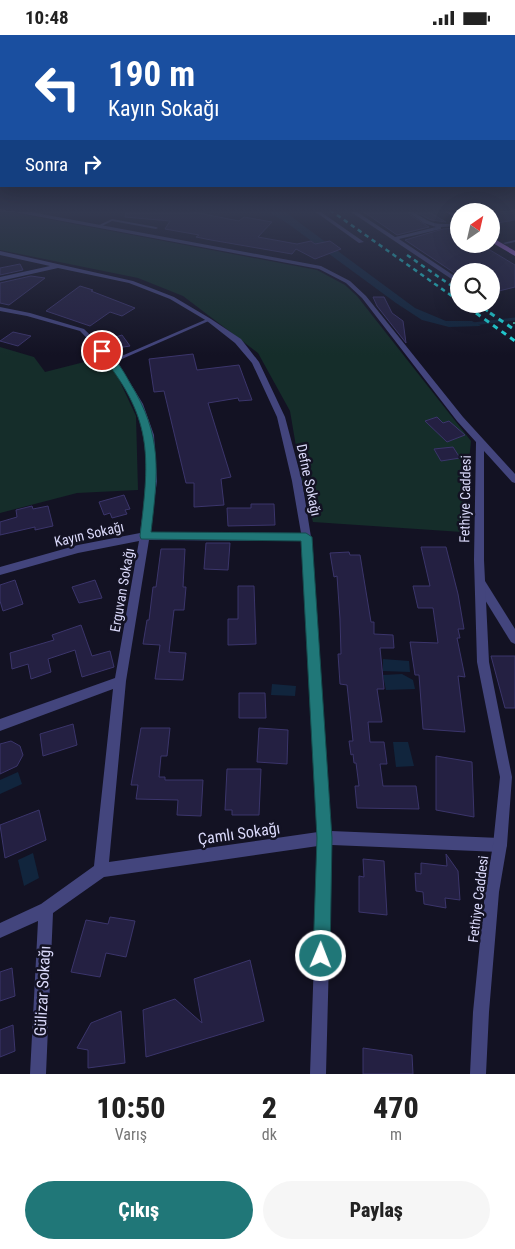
<!DOCTYPE html>
<html lang="tr">
<head>
<meta charset="utf-8">
<style>
  :root { --surface:#fff; --page:#f6f6f6; --text:#222; --muted:#767676; --accent:#207778 }
  body { margin:0; font-family:"Roboto Condensed",sans-serif; background:var(--page); color:var(--text); height:100vh; display:flex; flex-direction:column; font-size:19px; white-space:nowrap }
  * { box-sizing:border-box; margin:0 }
  p { font-size:16px; color:var(--muted) }
  .icon { flex:none; width:28px; height:28px; fill:none; stroke:currentColor; stroke-width:2; stroke-linecap:round; stroke-linejoin:round }
  .map { position:relative; height:1039px; overflow:hidden }
  .details { display:flex; flex-direction:column; background:var(--surface); flex:1 }
  .details>* { flex:none }
  .top-card { position:absolute; left:0px; top:0px; width:515px; height:152px; box-shadow:0 5px 20px #0002; background:#1a4fa0; color:#fff; overflow:hidden }
  .needle { width:32px; rotate:34deg }
  .controls { position:absolute; left:450px; top:168px; display:grid; gap:10px }
  .controls a { display:grid; place-items:center; width:50px; height:50px; border-radius:50%; background:var(--surface); box-shadow:0 5px 20px #0002; font-size:25px }
  .pin { position:absolute; display:grid; place-items:center; width:42px; height:42px; color:#fff; margin:-21px; border:2px solid #fff; border-radius:50%; box-shadow:0 1px 5px #0007 }
  .me { position:absolute; width:55px; margin:-28px; rotate:1deg; stroke-linejoin:round; filter:drop-shadow(0 0 4px #0008) }
  .turn { display:flex; align-items:center; gap:18px; height:105px; padding:0 25px; font-size:22px }
  .turn .icon { width:65px; height:65px; stroke-width:2.5 }
  .turn b { display:block; font-size:35px; line-height:42px }
  .then { display:flex; align-items:center; height:48px; padding:0 25px; background:#0003; gap:10px; font-size:19px }
  .eta { display:flex; justify-content:space-evenly; align-items:center; height:85px; text-align:center }
  .eta b { font-size:30px; font-weight:800; line-height:35px }
  .button { display:flex; gap:10px; margin-top:auto; padding:10px 25px }
  .button a { flex:1; height:58px; border-radius:30px; background:var(--accent); color:#fff; font-size:20px; font-weight:800; line-height:58px; text-align:center }
  .button a+a { background:var(--page); color:var(--text) }
  .status { display:flex; justify-content:space-between; align-items:center; height:35px; padding:0 25px; background:var(--surface); direction:ltr }
  .status svg { height:14px; fill:currentColor }
  .map>svg:first-child { display:block }
  .green { fill:#152d2a }
  .water { fill:#11253d }
  .lines { fill:none; stroke-linecap:round; stroke-linejoin:round }
  .stream { stroke:#11253d; stroke-width:3 }
  .building { fill:#242042; stroke:#3b356b }
  .path { stroke:#3fa999; stroke-width:2; stroke-dasharray:2 3; stroke-linecap:butt }
  .service { fill:#43457d; fill-rule:evenodd }
  .minor { fill:#43457d; fill-rule:evenodd }
  .tertiary { fill:#43457d; fill-rule:evenodd }
  .primary { fill:#b26eec; fill-rule:evenodd }
  .rail-far1 { stroke:#1ddfe2; stroke-width:2.5; stroke-dasharray:4.5 4; stroke-linecap:butt }
  .rail { stroke:#1ddfe2; stroke-width:3; stroke-dasharray:5.5 5; stroke-linecap:butt }
  .route { fill:#207778; stroke:#154d4e }
  .labels { text-anchor:middle; stroke-width:5; stroke-linejoin:round; paint-order:stroke }
  .street-label { font-size:14px; fill:#dad9fa; stroke:#131223 }
  .near-street-label { font-size:16px; fill:#dad9fa; stroke:#131223 }
</style>
</head>
<body>
<div class="status"><b>10:48</b><svg viewBox="0 0 49 12"><path d="M0 12V9h3v3zM5 12V6h3v6zM10 12V3h3v9zM15 12V0h3v12zM26 1h20v11H26zM47 4h2v5h-2z"/></svg></div>
<div class="map">
<svg width="515" height="1039" viewBox="0 0 515 1039">
  <rect width="100%" height="100%" fill="#131223"/>
  <g class="green">
    <path d="M0,175L317,235L345,250L357,261L471,406L462,497L313,487L301,441L290,376L258,318L183,261L138,243L0,215Z"/>
    <path d="M0,312L34,322L45,337L108,321L136,381L138,455L77,458L0,478Z"/>
  </g>
  <g class="water">
    <path d="M265,175H280L285,177L415,273L446,286H472L481,291L449,292L422,285L396,268L287,188Z"/>
    <path d="M383,624L409,626L410,637L383,636Z"/>
    <path d="M402,639L413,645L415,654L386,655L383,640Z"/>
    <path d="M272,649L296,651L295,661L271,660Z"/>
    <path d="M393,707H408L414,731L396,732Z"/>
    <path d="M18,737L22,749L0,759V745Z"/>
    <path d="M33,818L39,843L24,851L18,825Z"/>
  </g>
  <g class="lines">
    <path class="stream" d="M473,289L515,284"/>
  </g>
  <g class="building">
    <path d="M126,175H183L239,186L244,182L272,187L258,202L297,209L311,206L315,209L330,206L341,214L315,224L296,214L292,219L211,205L196,202L199,200L165,194L170,186L125,182Z"/>
    <path d="M361,175H403L429,192L397,200Z"/>
    <path d="M412,175H425L446,187L431,185Z"/>
    <path d="M491,175H515V185L491,189Z"/>
    <path d="M455,193L459,195V209H480L515,230V252L491,258V236H459V241L405,205L443,194Z"/>
    <path d="M20,229L23,235L0,240V233Z"/>
    <path d="M31,241L45,243L9,270L0,268V248Z"/>
    <path d="M80,251L93,255L91,256L135,273L122,281L110,277L90,291L46,276Z"/>
    <path d="M373,262H384L392,278L403,286L406,308L377,271Z"/>
    <path d="M13,297L31,301L18,311L0,306Z"/>
    <path d="M122,300L130,311L117,313L109,304Z"/>
    <path d="M193,319L197,335L239,330L252,365L239,366L238,363L208,368L231,442L221,444L224,470L194,472V448H186L164,356L154,357L149,324Z"/>
    <path d="M437,382L443,388L449,386L465,400L447,407L425,386Z"/>
    <path d="M453,412L460,423L441,426L434,414Z"/>
    <path d="M124,460L130,474L125,475L127,479L112,483L110,478L104,480L99,467Z"/>
    <path d="M251,469H274L275,490L228,491L227,473H251Z"/>
    <path d="M32,471L33,474L48,471L53,491L35,495V492L0,500V487L17,482L16,475Z"/>
    <path d="M206,508H230L228,535L204,534Z"/>
    <path d="M421,512H446L458,559L464,594H458L460,603H457L465,642L458,641L465,697L423,694L419,640H415L410,607L438,608L433,573H418L413,551H430Z"/>
    <path d="M161,514H185L183,552H186L184,575H174L169,617L186,618L183,645L155,644L160,610L143,609L147,585H149L153,552H156Z"/>
    <path d="M349,517L350,520H360L371,587H374V599L393,600L394,613H380L384,654H377L382,687H368L370,707H384L387,729H380L383,751H416L419,774L357,773L355,751H359L356,728H354L353,719L351,720L349,706H353L347,650L340,649L338,619H341L340,584L337,541L334,542L330,518Z"/>
    <path d="M15,545L23,569L3,576L0,566V550Z"/>
    <path d="M95,545L102,563L79,568L72,552Z"/>
    <path d="M238,551H254L256,609L228,610V584H238Z"/>
    <path d="M81,590L92,621L110,616L114,632L82,642L75,615L48,624L51,637L31,644L28,629L12,634L10,618L54,605L52,600Z"/>
    <path d="M491,621H515V673H505Z"/>
    <path d="M239,658H265L266,683H239Z"/>
    <path d="M73,689L77,710L43,721L40,699Z"/>
    <path d="M141,693H170L167,721H161L159,742H165V745H203L201,781L177,780L178,765L136,764L138,750H131Z"/>
    <path d="M259,693L288,695L287,729L257,727Z"/>
    <path d="M11,706L20,711L23,720L17,731L0,739V709Z"/>
    <path d="M436,721L472,727L474,782L436,775Z"/>
    <path d="M227,734H261L259,780H232V775H225Z"/>
    <path d="M39,775L46,805L5,823L0,790Z"/>
    <path d="M446,819L458,836L460,865L445,863L446,873L424,869L423,857L416,856L415,838L421,839V828L447,831Z"/>
    <path d="M363,824L384,826L387,880L359,877V841L364,842Z"/>
    <path d="M110,882L135,886L126,922L106,918L100,942L71,937L86,885L108,889Z"/>
    <path d="M250,925L264,986L146,1022L143,975L175,964L202,988L194,944Z"/>
    <path d="M12,933L15,961L0,966V937Z"/>
    <path d="M121,976L125,1028L88,1033V1015L77,1013L91,988Z"/>
    <path d="M13,990L15,1016L0,1022V995Z"/>
    <path d="M363,1013L412,1020L413,1039H363Z"/>
  </g>
  <g class="lines">
    <path class="path" d="M513,288H515"/>
    <g class="service">
      <path d="M112,184L156,192L158,193L156,194L112,186L100,192L97,191Z"/>
      <path d="M515,205V207L505,209L503,208Z"/>
      <path d="M207,284L211,285L115,327H111L110,326Z"/>
    </g>
    <g class="minor">
      <path d="M313,175H318L364,207L359,208Z"/>
      <path d="M348,175H354L395,202L436,192L424,188L405,175C415,175 423,185 434,188C442,190 451,189 459,187V191L441,192V194L399,204L459,244V249Z"/>
      <path d="M449,175H458L455,177Z"/>
      <path d="M0,216L133,246L174,262L211,284L241,304L259,327L285,382L302,446L311,502L331,796L500,803L505,805L507,810L505,815L500,817L332,810L326,1039H310L318,811L104,842L53,878L46,1039H30L38,886L0,903V888L41,869L94,831L113,654L0,696V684L115,643L139,506L78,518L0,540V532L78,510L140,498L147,446L146,400L135,369L110,327L80,296L27,281L0,276V272L30,278L84,294L117,326L143,369L154,400L157,446L150,497L301,498L292,446L277,382L252,328L235,308L207,286L170,264L129,248L58,233L0,246V242L50,231L0,220ZM149,505L301,506L318,797L109,827L126,646Z"/>
      <path d="M481,545L485,546L515,594V609L511,607L477,552L476,549L477,546Z"/>
    </g>
    <path class="tertiary" d="M12,175H20L321,231L350,246L366,261L463,382L515,439V448L512,447L484,416V525L489,627L512,742L507,810L499,857L489,977L486,1039H470L473,977L485,857L493,810L500,742L477,627L474,525L476,407L457,386L362,263L346,248L319,234L14,177Z"/>
    <g class="primary">
      <path d="M443,175H450L459,180V185Z"/>
      <path d="M491,202L515,216V221L491,207Z"/>
    </g>
    <g class="rail-far1">
      <path d="M330,175L459,266"/>
      <path d="M407,220L459,256"/>
      <path d="M463,269L478,279"/>
      <path d="M477,269L492,279"/>
    </g>
    <g class="rail">
      <path d="M476,278L515,306"/>
      <path d="M490,278L515,295"/>
    </g>
  </g>
  <linearGradient id="sky" x2="0" y2="1"><stop stop-color="#0a0a13"/><stop offset="0.55" stop-color="#333950"/><stop offset="1" stop-color="#333950" stop-opacity="0"/></linearGradient>
  <rect width="515" height="320" fill="url(#sky)"/>
  <path class="route" d="M99,314H105C116,324 123,335 130,348C163,401 158,437 151,497L306,498L312,502L332,803L330,921L328,927L321,930L315,927L313,921L317,803L301,506L141,504L140,501C150,418 153,383 98,316Z"/>
  <g class="labels">
    <g class="street-label">
      <text transform="translate(309 445) rotate(78)" y="5">Defne Sokağı</text>
      <text transform="translate(465 464) rotate(-89)" y="5">Fethiye Caddesi</text>
      <text transform="translate(89 499) rotate(-13)" y="5">Kayın Sokağı</text>
      <text transform="translate(122 555) rotate(-80)" y="5">Erguvan Sokağı</text>
      <text transform="translate(478 864) rotate(-83)" y="5">Fethiye Caddesi</text>
    </g>
    <g class="near-street-label">
      <text transform="translate(239 798) rotate(-8)" y="6">Çamlı Sokağı</text>
      <text transform="translate(42 956) rotate(-87)" y="6">Gülizar Sokağı</text>
    </g>
  </g>
</svg>
<div class="controls">
<a><svg class="needle" viewBox="-14 -14 28 28"><path d="M0-13l5 13h-10z" fill="#e53935"/><path d="M0 13l5-13h-10z" fill="#767676"/></svg></a>
<a><svg class="icon" aria-label="search" viewBox="0 0 24 24"><circle cx="10" cy="10" r="6"/><path d="M15 15l6 6"/></svg></a>
</div>
<div class="pin" style="left:102px;top:316px;background:#d93025"><svg class="icon" aria-label="arrive" viewBox="0 0 24 24"><path d="M6 21V4h12l-3 4 3 4H6"/></svg></div>
<svg class="me" style="left:321px;top:921px" viewBox="-20 -20 40 40"><circle r="17" fill="#207778" stroke="#fff" stroke-width="3"/><path d="M0-11L8 9 0 5-8 9z" fill="#fff"/></svg>
<div class="top-card">
<div class="turn"><svg class="icon" aria-label="left" viewBox="0 0 24 24"><path d="M17 20v-9H6M10 6l-5 5 5 5"/></svg><div><b>190 m</b>Kayın Sokağı</div></div>
<div class="then">Sonra<svg class="icon" aria-label="right" viewBox="0 0 24 24"><path d="M7 20v-9h11M14 6l5 5-5 5"/></svg></div>
</div>
</div>
<section class="details">
<div class="eta">
<div><b>10:50</b><p>Varış</p></div>
<div><b>2</b><p>dk</p></div>
<div><b>470</b><p>m</p></div>
</div>
<div class="button"><a>Çıkış</a><a>Paylaş</a></div>
</section>
</body>
</html>
